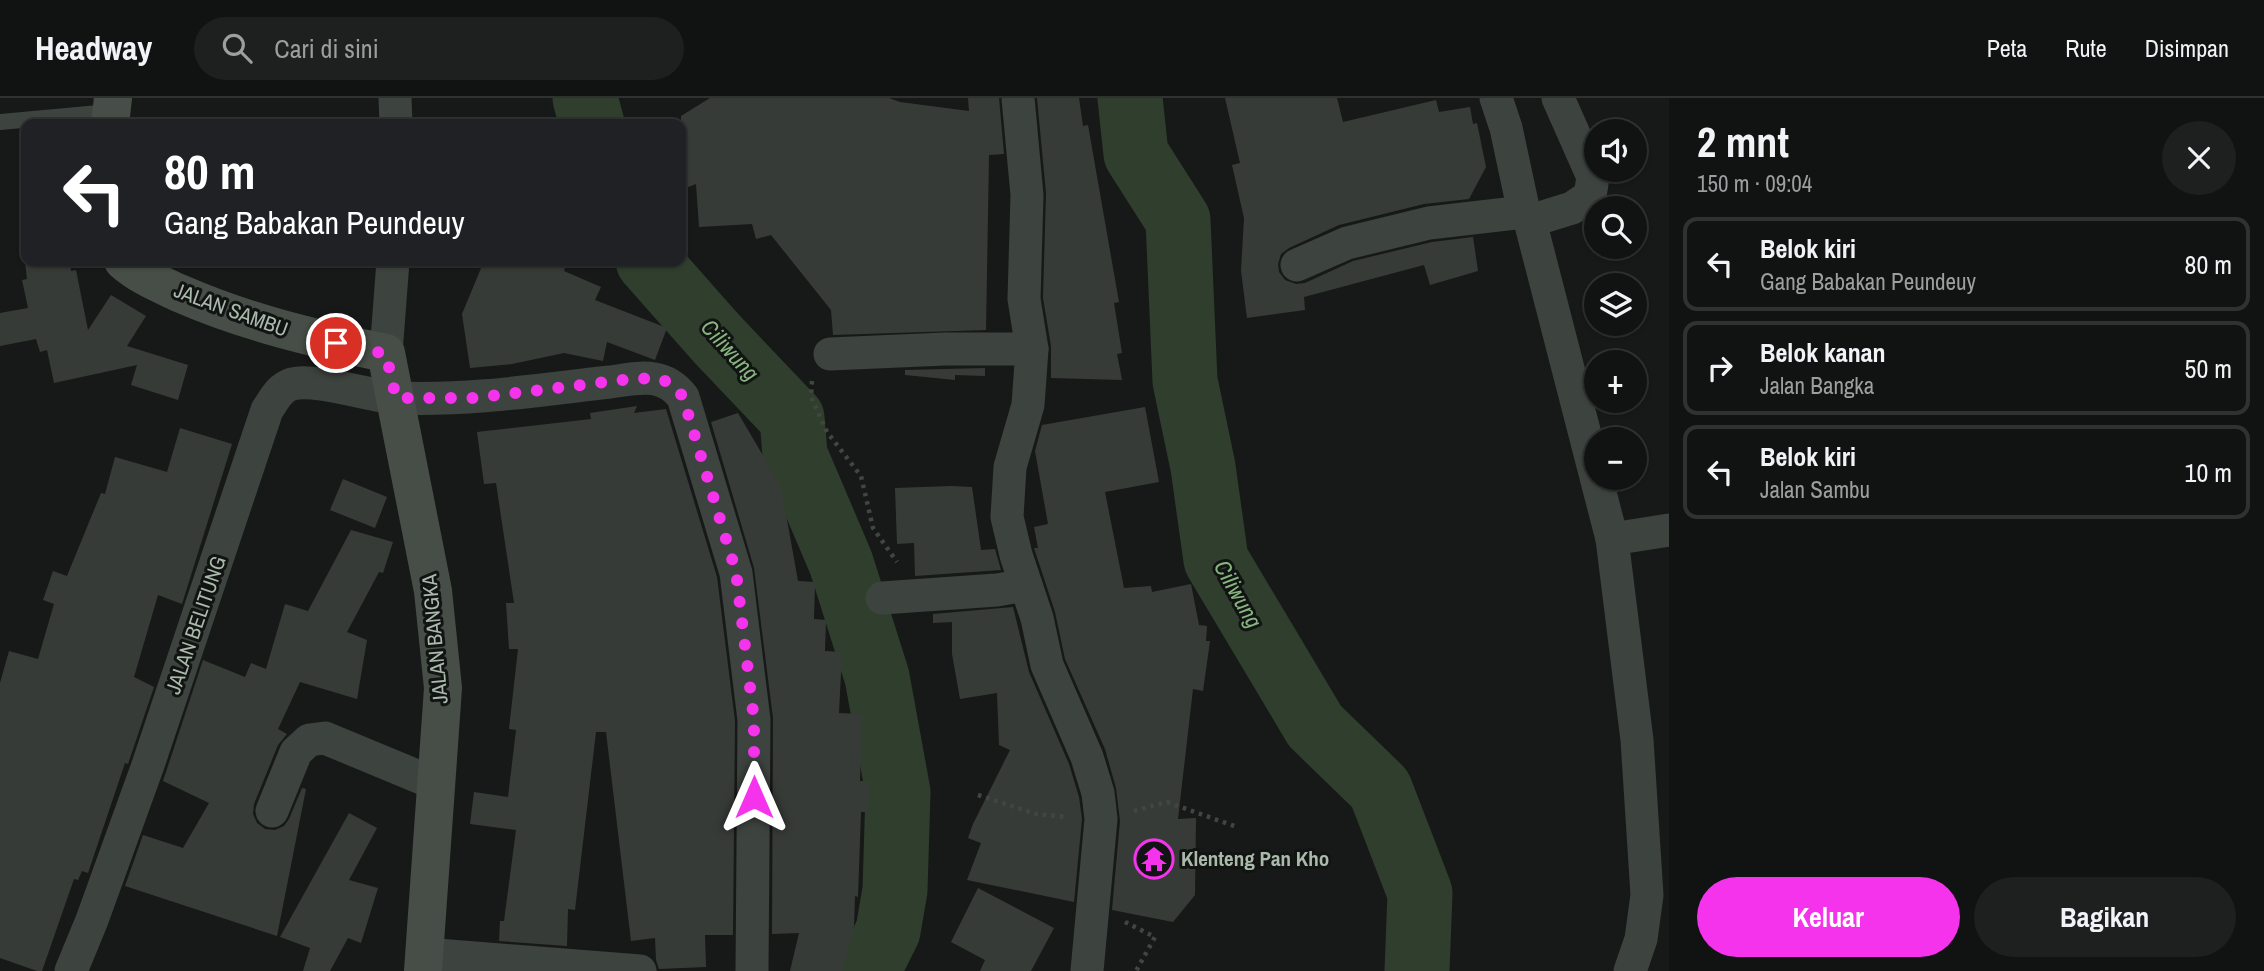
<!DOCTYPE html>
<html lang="id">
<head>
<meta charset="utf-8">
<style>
  :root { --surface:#111312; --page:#1e2020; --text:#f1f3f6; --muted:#9c9e9f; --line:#303232; --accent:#f633ec }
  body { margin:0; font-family:"Archivo Narrow",sans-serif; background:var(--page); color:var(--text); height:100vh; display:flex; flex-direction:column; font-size:26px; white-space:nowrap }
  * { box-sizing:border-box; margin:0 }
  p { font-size:23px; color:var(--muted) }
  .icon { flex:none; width:38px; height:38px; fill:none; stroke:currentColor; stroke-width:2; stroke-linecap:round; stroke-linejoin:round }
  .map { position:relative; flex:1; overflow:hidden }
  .panel { display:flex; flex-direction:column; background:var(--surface); width:595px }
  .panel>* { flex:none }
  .guide { position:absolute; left:21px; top:21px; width:665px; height:147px; border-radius:14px; box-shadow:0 2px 5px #0004,0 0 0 2px var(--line); background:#202124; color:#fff; overflow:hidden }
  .controls { position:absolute; left:1584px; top:21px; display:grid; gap:14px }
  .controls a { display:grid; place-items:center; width:63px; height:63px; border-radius:50%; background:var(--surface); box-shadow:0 2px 5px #0004,0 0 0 2px var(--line); font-size:35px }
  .pin { position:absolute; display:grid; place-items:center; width:60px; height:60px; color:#fff; margin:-30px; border:4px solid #fff; border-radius:50%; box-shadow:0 2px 7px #0007 }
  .me { position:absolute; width:77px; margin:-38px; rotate:0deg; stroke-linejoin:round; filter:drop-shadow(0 0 5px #0008) }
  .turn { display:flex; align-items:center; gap:24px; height:147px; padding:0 28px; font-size:32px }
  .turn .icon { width:91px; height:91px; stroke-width:2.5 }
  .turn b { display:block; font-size:49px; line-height:60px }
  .round { display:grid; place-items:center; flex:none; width:74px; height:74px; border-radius:37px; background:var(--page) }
  .summary { display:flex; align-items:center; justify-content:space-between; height:119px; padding:0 28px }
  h1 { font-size:42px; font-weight:700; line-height:52px }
  .button { display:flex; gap:14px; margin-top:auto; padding:14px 28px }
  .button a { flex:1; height:80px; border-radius:42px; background:var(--accent); color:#fff; font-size:28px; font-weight:700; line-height:80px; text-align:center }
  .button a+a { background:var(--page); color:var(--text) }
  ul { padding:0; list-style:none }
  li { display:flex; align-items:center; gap:21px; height:94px; margin:0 14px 10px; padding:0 14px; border:4px solid var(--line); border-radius:14px }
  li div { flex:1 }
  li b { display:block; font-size:26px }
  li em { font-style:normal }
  header { display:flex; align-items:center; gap:42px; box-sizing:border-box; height:98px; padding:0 35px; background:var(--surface); border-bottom:2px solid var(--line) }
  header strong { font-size:33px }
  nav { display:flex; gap:38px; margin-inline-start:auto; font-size:24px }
  .search { width:490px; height:63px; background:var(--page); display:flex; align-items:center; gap:18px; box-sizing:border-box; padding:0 24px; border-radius:38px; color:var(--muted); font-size:26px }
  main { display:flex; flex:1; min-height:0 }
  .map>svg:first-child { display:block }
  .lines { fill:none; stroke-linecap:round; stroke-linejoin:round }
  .river { stroke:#303e2d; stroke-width:65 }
  .building { fill:#373b38 }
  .path { stroke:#404741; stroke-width:4.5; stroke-dasharray:3.5 5; stroke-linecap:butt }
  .lane { stroke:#3d433e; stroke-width:16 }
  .street { stroke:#3d433e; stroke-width:33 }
  .secondary { stroke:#464e47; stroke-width:38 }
  .route { stroke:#f633ec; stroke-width:12; stroke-dasharray:0 21.6 }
  .labels { text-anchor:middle; stroke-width:6; stroke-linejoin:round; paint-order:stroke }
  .street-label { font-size:21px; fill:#a9b9aa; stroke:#121413 }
  .poi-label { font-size:21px; font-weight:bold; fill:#a9b9aa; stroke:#121413; text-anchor:start }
  .water-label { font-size:23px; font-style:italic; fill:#87b57f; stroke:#121413 }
</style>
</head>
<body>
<header>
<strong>Headway</strong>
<div class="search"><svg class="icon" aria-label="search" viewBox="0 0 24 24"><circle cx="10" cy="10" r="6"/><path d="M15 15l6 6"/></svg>Cari di sini</div>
<nav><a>Peta</a><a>Rute</a><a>Disimpan</a></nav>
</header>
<main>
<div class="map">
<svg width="1669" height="873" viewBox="0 0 1669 873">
  <rect width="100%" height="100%" fill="#171918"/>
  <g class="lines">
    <g class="river">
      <path d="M585,0L592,26"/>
      <path d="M1130,0L1136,56L1178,122L1185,283L1203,369L1216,462L1315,628L1380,691L1420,795L1417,873"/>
      <path d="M648,163L717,241L792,320L795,357L841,465L877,579L898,694L895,792L888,833L868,873"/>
    </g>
  </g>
  <g class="building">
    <path d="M710,0H889L900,4L969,13L968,0H999L1004,56L989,57L986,232L833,237L831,212L771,137L756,141L752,126L699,129L696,86L681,92V18Z"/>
    <path d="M1037,0H1079L1083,28L1088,27L1119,204L1114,205L1122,255L1117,256L1122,282L1051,280V248L1043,200L1046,95Z"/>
    <path d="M1225,0H1337L1343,24L1436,2L1439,14L1470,9L1473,26L1477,25L1486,69L1469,101L1424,106L1339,127L1289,150L1281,156L1278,166L1279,174L1285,182L1296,186L1305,185L1353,163L1432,144L1473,139L1478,173L1430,187L1424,167L1304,199L1305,212L1247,220L1241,173L1244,120L1232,67L1240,65Z"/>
    <path d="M25,163H70L71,173L76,172L88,232L111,197L146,218L127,248L188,267L178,302L131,287L137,267L54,285L47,252L40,254L36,241L0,248V215L28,210L22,182L27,181Z"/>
    <path d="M484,163H567L564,173L601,189L595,202L667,230L655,262L607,244L603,263L564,255L512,266L470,270L462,216Z"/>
    <path d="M985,270V278L955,277V282L905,277V272Z"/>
    <path d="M637,308L634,315L666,311L717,479L735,623L733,837H705L706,869L659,871L656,862L655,840L631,843L606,634H596L575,812L568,811L567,848L499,843L500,823H504L516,732L470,726L474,694L508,699L516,632L509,631L518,551H509L506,505H514L496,385L484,386L477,334L591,321L590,315Z"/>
    <path d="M1145,309L1159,384L1105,394L1124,490L1151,488L1152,494L1191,486L1199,527L1207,528L1206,543H1210L1203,593L1193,591L1178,721L1196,720L1195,797L1173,824L1112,812L1120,723L1116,690L1105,651L1065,561L1055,514L1034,450H1038L1034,429L1048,426L1035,353L1042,327Z"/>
    <path d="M738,315L781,388L798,483L815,484L814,521L826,522L825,553L842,554L839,615L862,616L860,683H869L868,714H861L858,799L855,798L854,828L842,873H790L799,835L772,836L773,620L754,470L711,324Z"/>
    <path d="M180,330L232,346L182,506L158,497L134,579L154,589L128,666L125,665L88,775L82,773L78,782L74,781L42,873H37L0,860V585L9,553L38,561L54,506L43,502L53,473L67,478L101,395L105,396L115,359L167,374Z"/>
    <path d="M343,381L387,399L375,430L330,412Z"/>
    <path d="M951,388L972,389L981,452L995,451L1001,472L915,478L914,445L897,446L895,390Z"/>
    <path d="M351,432L393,444L383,475L379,474L347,534L367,542L357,601L300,584L278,631L287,636L278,647L254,706L253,716L257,725L265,731L275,732L284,728L289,721L302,690L306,691L277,838L125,788L143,737L183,750L209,705L163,683L203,562L245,579L251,565L266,571L285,506L308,513Z"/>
    <path d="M1013,509L1029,574L1069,666L1079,699L1082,721L1074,804L967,782L981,745L968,740L973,726L1010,652L999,647L997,595L960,601L952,556V524L933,525V516Z"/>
    <path d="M349,715L377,730L349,782L378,790L361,845L348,840L330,873H303L310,850L280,839Z"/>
    <path d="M978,790L1054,830L1031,873H980L985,862L951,844Z"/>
  </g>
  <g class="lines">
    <g class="path">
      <path d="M812,283L811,299L827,334L861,378L873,430L897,464"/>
      <path d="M978,697L1036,716L1067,719"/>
      <path d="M1134,713L1167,704L1237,729"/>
      <path d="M1125,824L1155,839L1136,873"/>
    </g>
    <path class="lane" d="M0,24L110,14"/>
    <g class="street">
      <path d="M395,0L396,26"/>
      <path d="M1018,0L1027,97L1024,201L1032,251L1028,307L1010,369L1007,419L1016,457L1037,520L1047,567L1087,659L1098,695L1101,721L1087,873"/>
      <path d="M1496,0L1506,30L1524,114L1530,123L1612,441L1637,642L1647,797L1641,841L1630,873"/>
      <path d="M1530,123L1572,110L1590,98L1593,79L1558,0"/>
      <path d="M1297,167L1347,145L1429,125L1524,114"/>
      <path d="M386,255L393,163"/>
      <path d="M830,256L945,251H1032"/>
      <path d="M1612,441L1669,432"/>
      <path d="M882,500L997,492L1026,487"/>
      <path d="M272,713L296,654L309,642L325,640L436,686"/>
      <path d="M425,856L640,873"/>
      <path d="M71,873L92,822L148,667L267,312C274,302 279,290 292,286C316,280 370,298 397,300C469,303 539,292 610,284C639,280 663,273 683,299L736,475L754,622L752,873"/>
    </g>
    <g class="secondary">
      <path d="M110,26L113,0"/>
      <path d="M123,163C140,178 158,185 179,195C245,224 315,241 386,255L433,493L443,590L423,873"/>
    </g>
  </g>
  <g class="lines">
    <path class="route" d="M336,245L386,256L396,300H474L631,281L658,280L674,287L683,299L736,474L754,622V699"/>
  </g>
  <defs>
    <g id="temple-ring" transform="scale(2.0125)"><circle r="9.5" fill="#121413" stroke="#f633ec" stroke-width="1.5"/><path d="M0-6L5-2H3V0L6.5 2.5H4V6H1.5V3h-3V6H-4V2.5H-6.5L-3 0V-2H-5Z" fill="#f633ec"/></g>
  </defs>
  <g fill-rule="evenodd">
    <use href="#temple-ring" x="1154" y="761"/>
  </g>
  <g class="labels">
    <g class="street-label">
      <text transform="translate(231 212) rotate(20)" y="7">JALAN SAMBU</text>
      <text transform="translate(196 527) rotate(-71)" y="7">JALAN BELITUNG</text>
      <text transform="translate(435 541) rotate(-95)" y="7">JALAN BANGKA</text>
    </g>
    <g class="poi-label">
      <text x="1181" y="768">Klenteng Pan Kho</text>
    </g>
    <g class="water-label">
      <text transform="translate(730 252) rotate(48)" y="8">Ciliwung</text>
      <text transform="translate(1238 496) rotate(61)" y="8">Ciliwung</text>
    </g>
  </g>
</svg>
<div class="controls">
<a><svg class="icon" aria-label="sound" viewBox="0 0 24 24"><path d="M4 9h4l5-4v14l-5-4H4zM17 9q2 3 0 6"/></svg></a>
<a><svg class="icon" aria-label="search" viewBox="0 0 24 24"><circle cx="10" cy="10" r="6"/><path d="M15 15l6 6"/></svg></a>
<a><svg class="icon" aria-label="layers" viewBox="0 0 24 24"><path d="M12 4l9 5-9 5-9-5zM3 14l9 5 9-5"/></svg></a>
<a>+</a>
<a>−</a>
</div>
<div class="pin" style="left:336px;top:245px;background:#d93025"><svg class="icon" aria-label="arrive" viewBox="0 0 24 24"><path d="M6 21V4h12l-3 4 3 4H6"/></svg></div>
<svg class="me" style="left:754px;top:699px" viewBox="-20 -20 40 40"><path d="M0-17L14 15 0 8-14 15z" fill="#f633ec" stroke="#fff" stroke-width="4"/></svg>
<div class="guide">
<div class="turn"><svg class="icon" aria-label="left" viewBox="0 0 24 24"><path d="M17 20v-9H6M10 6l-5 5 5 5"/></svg><div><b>80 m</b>Gang Babakan Peundeuy</div></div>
</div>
</div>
<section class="panel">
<div class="summary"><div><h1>2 mnt</h1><p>150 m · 09:04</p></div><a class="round"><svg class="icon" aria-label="close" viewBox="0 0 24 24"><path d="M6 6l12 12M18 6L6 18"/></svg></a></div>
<ul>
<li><svg class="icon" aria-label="left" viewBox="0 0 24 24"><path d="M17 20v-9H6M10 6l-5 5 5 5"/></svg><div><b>Belok kiri</b><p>Gang Babakan Peundeuy</p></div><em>80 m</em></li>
<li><svg class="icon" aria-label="right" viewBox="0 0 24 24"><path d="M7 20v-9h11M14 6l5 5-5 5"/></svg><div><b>Belok kanan</b><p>Jalan Bangka</p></div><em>50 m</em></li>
<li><svg class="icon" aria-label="left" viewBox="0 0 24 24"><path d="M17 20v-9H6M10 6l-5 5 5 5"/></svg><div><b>Belok kiri</b><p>Jalan Sambu</p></div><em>10 m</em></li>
</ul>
<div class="button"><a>Keluar</a><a>Bagikan</a></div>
</section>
</main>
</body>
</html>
